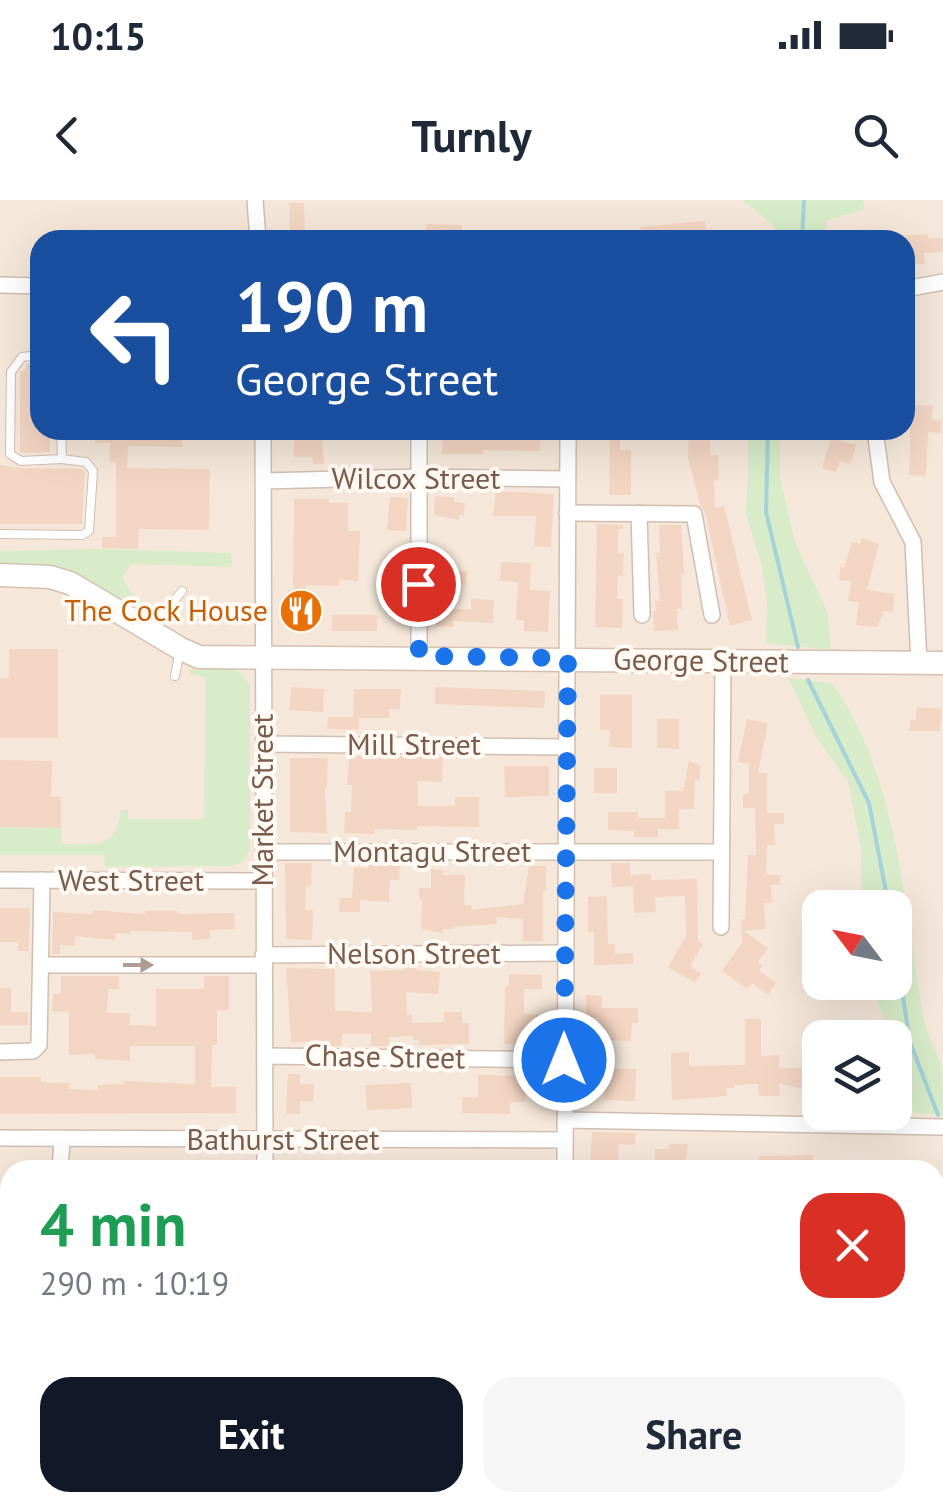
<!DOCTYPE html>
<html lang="en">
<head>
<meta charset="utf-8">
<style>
  :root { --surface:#fff; --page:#f6f6f7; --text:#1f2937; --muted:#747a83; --accent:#111827 }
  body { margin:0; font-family:"PT Sans",sans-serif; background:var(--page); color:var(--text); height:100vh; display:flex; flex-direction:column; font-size:38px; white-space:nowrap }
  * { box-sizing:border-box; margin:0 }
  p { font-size:32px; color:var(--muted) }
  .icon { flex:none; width:55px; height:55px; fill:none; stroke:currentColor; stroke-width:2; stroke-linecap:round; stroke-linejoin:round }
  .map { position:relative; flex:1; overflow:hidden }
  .details { position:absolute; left:0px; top:960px; width:945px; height:352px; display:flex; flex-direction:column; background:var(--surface); border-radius:30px 30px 0 0; box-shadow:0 10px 40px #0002 }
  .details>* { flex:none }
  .banner { position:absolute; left:30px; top:30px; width:885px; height:210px; border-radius:30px; box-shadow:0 10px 40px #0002; background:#1a4fa0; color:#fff; overflow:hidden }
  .needle { width:65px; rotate:302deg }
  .buttons { position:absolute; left:802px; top:690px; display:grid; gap:20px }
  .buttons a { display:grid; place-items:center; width:110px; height:110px; border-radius:20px; background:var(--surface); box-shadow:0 10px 40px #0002; font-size:50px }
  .pin { position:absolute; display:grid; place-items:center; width:85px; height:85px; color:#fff; margin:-42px; border:5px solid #fff; border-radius:50%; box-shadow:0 2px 10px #0007 }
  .me { position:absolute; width:110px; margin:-55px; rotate:0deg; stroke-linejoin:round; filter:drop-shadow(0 0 8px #0008) }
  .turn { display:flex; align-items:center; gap:35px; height:210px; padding:0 40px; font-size:45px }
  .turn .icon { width:130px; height:130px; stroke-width:2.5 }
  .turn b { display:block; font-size:70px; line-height:85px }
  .round { display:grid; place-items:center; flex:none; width:105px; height:105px; border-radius:30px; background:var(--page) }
  .overview { display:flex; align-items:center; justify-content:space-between; height:170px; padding:0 40px }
  h1 { font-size:60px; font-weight:700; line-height:75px; color:#1e9e55 }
  .cta { display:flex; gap:20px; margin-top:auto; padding:20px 40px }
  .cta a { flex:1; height:115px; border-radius:30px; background:var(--accent); color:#fff; font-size:40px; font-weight:700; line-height:115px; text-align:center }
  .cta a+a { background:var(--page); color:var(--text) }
  .status { display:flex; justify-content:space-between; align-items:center; height:70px; padding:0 50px; background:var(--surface); direction:ltr }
  .status svg { height:28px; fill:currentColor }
  header { display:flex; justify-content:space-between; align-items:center; height:130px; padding:0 40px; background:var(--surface); font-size:45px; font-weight:700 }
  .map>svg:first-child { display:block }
  .residential { fill:#f5e8da; fill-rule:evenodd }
  .green { fill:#d8ecc9 }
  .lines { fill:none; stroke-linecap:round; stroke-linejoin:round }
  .stream { stroke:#a5d3da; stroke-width:4 }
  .building { fill:#f3d5c3 }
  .service-casing { stroke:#d1beb0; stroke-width:10 }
  .minor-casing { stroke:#d1beb0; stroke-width:18 }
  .secondary-casing { stroke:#d6c0b0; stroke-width:25 }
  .service { stroke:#fff; stroke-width:8 }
  .minor { stroke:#fff; stroke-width:15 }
  .secondary { stroke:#fff; stroke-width:22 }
  .oneway { fill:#af9d94 }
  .route { stroke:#1a73e8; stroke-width:18; stroke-dasharray:0 32.4 }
  .labels { text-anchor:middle; stroke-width:8; stroke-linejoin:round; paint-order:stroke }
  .street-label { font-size:30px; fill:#7a5c4d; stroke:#fffaf3 }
  .food-label { font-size:30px; fill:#c56008; stroke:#fffaf3; text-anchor:end }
</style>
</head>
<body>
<div class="status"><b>10:15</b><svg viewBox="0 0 49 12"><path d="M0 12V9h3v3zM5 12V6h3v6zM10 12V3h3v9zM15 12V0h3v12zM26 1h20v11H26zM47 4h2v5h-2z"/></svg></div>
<header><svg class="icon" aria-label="back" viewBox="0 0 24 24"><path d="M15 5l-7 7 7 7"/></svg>Turnly<svg class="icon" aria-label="search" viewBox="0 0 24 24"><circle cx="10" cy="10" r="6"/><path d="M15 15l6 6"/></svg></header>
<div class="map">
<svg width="943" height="1312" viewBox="0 0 943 1312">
  <rect width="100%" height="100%" fill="#fdf6ec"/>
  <path class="residential" d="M0,0H742L773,25L774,40H40V230H905V40H826L825,21L864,9L863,0H943V1312H0ZM820,708H895V782H820ZM820,838H895V912H820ZM10,970H935V1302H10Z"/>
  <g class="green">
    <path d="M742,0H863L865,9L826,21V40H774L773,25Z"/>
    <path d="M749,230H780V277L795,342L828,414L831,450L766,443L767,402L761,363L746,314Z"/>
    <path d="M104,349L231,353L232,367L131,364L123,377C127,394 142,400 156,409L150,417L65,369L52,366L0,367V351Z"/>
    <path d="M229,468L239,471L250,485V650L243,662L232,666L105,667L104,655H0V627L61,628L62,644C94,644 116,650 121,610H128V619H204L206,477L192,475L189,470Z"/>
    <path d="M788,478L832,483C901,583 902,704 924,819C927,837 938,852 942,869C943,883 943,901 943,915L904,912L895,838L891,837L871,783L895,782V708L861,707V648L848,582L816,536Z"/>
  </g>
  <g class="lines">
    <g class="stream">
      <path d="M802,40L804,0"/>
      <path d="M768,230L766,312L798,447"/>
      <path d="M808,480L869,603L889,708"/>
      <path d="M895,746L910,842L938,915"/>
    </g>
  </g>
  <g class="building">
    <path d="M289,3H304L305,40H290Z"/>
    <path d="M705,21L706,40H641L640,27Z"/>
    <path d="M426,24L462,25L461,40H426Z"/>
    <path d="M928,34V38H943V52L924,53L925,64H905V35Z"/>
    <path d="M40,163V230H50V252L23,253L20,252V172L26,169V164Z"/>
    <path d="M911,205L933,206L932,220L942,221L941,233L928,232L926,276L909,275Z"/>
    <path d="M95,230H183L182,247L128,246L127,268L210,269L209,330L139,329L138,349L102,348V337H116V262H109L110,243H95Z"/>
    <path d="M294,230H321L324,264H313L312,257H294Z"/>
    <path d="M443,230H541L540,251L483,250V254H442Z"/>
    <path d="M610,230H620V250H631V295H609Z"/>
    <path d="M689,230H710V255H718L719,280L714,281L715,308L724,306L752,420L730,426L705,312L700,304L688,257Z"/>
    <path d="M831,238L856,245L851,264L840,261L836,272L822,268Z"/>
    <path d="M0,265L21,268L82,269L85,273L82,324H0Z"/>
    <path d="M496,291L554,294L551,347L534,346L536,316H493Z"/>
    <path d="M435,296L454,297V302L465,303L464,315H459V320L434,315Z"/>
    <path d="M390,297L408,298L406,331L387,330Z"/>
    <path d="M294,299H329V303H348V331H360L358,381L339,380V386L306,385V429H288V390H293Z"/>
    <path d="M594,324L623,325V329H618V353H624L623,376L618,375L617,399H623L622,428L595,427L597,328Z"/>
    <path d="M659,325H681L684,374H681L682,409H677L678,430L654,431L653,411H656L655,401H660L656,353H660Z"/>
    <path d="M862,338L879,344L867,390L895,394L893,412L884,411L877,427L856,425L859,402L848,401L851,381L839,380L840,367H844L852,342L860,344Z"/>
    <path d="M435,361L454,362L453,371H467L466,385L434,384Z"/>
    <path d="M501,362L531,363L530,390L550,391L548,432L524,431V421L516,420L518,382L500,381Z"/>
    <path d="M471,399L494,400L493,423L453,421V427L435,426V409H471Z"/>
    <rect x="332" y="415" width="45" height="16"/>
    <path d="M9,449H58V538H0V478H9Z"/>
    <path d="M291,487L324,489L323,512L289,510Z"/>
    <path d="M435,487L545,491L544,508L435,504Z"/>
    <path d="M354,489H401L400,509H389V518H359V530L327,529L328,517H353Z"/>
    <path d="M600,495H632V548L609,547L610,530H600Z"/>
    <path d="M917,507L942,509L940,531H909L910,520H916Z"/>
    <path d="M657,519H679V549L657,548Z"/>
    <path d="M747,519L768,523L758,573H767V613H784V624H774L775,645H767L766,674L780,675V685H771L772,702L764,703L766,729L744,731L768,748L758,762L763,766L759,771L776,783L768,795L752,783L747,789L722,771L742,743L741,719H745L748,655H756L755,608H743V594H749V564L738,562Z"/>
    <path d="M356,556L443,557L442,582L418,581V606H455V597H479V627L418,626L417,630L375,629L374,634L344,633L345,612H351L352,585H347L349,558Z"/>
    <path d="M290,558H328L327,587H325L327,633L290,632Z"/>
    <path d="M0,560L52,561L51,597H61V628L0,627Z"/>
    <path d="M689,560L701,567L699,580L695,579L694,609H679V629H658V637H634V631L608,630V612H638V618H665V591H683Z"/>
    <path d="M504,566H549V596L505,597Z"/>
    <rect x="594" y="568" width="23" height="25"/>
    <path d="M285,663H312L311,687L306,686L305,710H313L312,740L286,739Z"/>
    <path d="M368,663L400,664L399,680H390L389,702L360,700V712H339L340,698H352L354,667L368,668Z"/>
    <path d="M611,663H630V675L651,674V680L697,679L698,741L703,744L690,766L701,773L695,783L668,767L686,736L685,696L655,697L656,712L634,713L633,686L612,687Z"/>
    <path d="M529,666H546V691H543V741H523V719L496,717L497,724L453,727V729H443V733L421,729L422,699L419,698V688H431V669L443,670V675H465L464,705L472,706L471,710L523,704Z"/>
    <path d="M607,696L608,744H615V754L633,753V764L594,765V732H588V697Z"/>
    <path d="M0,708H30L29,751H18V742H0Z"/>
    <path d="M93,710L145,714V711H179V714L234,713L235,729L210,730V739L192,740V732L130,731V734L115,733V740L75,736V746L60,745V754H52L53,712L92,714Z"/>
    <path d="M404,765H417V770L440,772L438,794L406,792L407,815L412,814V823L444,822V812H462V823H469V844L419,845V840H413V836L389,837V846H371V834H342L341,846H327V841L291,842L286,768L335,769V811L372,812L370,771L404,770Z"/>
    <path d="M509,774L542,775V789H524V814H538L541,845L504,844L505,786H509Z"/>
    <path d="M61,776H119V789H108L107,813H130V825L156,826V789H204V776H229V810H217V845H212L211,887H236V913L0,914V877H41V882L69,883V889L98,890V885L123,884V881L195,884V846H130V861L95,859V854L69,855V812L52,811L53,794H61Z"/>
    <path d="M0,788H11V812H28V825H0Z"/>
    <path d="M586,795L602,796V808H638V823H632L631,841L599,840V818H586Z"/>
    <path d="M745,819H761V856L779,855V868H801L807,841L820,845L817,893L779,883L780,896H759L758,884L734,885V888H726L727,896L672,900L671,853L689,852V866L745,865Z"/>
    <path d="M605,868L636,869L635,901L604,900Z"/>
    <path d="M288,874H300V884H314L313,902L300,901V914H286Z"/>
    <path d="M478,875L526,876L525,902H510V914L462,913V897L478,898Z"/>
    <path d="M411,883L412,908L367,910L365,885Z"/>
    <path d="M592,932L635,933V945L619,944L617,970H590Z"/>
    <path d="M669,944H688L685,970H655V949H669Z"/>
    <path d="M813,955V970H759V956Z"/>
  </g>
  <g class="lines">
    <g class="service-casing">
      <g id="service">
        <path d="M40,155L22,157L11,172L10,254L21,261L62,259"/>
        <path d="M0,334L82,335L89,331L93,271L86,262L62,259L61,230"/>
        <path d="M153,428L182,391"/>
        <path d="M175,476L180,451"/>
      </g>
    </g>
    <g class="minor-casing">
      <g id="minor">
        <path d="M255,0L258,40"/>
        <path d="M0,85L40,86"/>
        <path d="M905,89L943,82"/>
        <path d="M263,230L265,970"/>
        <path d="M419,230V456"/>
        <path d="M875,230L882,282L913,342L919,463"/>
        <path d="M264,281L418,277L567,279"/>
        <path d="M567,313L694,314L712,415"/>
        <path d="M639,313L642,415"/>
        <path d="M263,544L565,547"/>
        <path d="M263,652H721"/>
        <path d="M0,680L263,681"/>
        <path d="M721,727L723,462"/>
        <path d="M263,755L565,753"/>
        <path d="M41,765H264"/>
        <path d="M0,852L33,851L39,845L42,680"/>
        <path d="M266,856L564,860"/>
        <path d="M565,920L943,927"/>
        <path d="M0,938L565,940"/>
        <path d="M60,970L62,941"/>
        <path d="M565,970L568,230"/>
        <path d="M935,1109H943"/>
        <path d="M0,1151L10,1152"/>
        <path d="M38,1312V1302"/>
        <path d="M264,1312V1302"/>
        <path d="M558,1312V1302"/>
      </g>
    </g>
    <g class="secondary-casing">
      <path id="secondary" d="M0,375L50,377L70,383L181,449L199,457L943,463"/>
    </g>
    <use href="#service" class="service"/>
    <use href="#minor" class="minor"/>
    <use href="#secondary" class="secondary"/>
  </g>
  <defs><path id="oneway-solid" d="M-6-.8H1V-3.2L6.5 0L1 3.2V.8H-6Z" transform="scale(2.5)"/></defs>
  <use class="oneway" href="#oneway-solid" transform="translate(138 765)"/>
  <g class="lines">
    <path class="route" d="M418,384L419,456L568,458L564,860"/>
  </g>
  <defs>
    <g id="restaurant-disc" transform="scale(2.25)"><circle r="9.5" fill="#e8710a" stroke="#fffaf3"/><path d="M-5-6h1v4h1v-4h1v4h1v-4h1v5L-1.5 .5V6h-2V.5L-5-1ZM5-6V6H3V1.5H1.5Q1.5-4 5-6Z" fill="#fff"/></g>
  </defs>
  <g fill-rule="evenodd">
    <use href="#restaurant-disc" x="301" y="411"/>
  </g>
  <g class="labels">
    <g class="street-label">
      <text x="416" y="289">Wilcox Street</text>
      <text transform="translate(701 461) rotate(1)" y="10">George Street</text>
      <text x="414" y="555">Mill Street</text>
      <text transform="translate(263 600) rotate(-90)" y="10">Market Street</text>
      <text x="432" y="662">Montagu Street</text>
      <text x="131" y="691">West Street</text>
      <text x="414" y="764">Nelson Street</text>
      <text transform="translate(385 857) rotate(1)" y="10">Chase Street</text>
      <text x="283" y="950">Bathurst Street</text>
    </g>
    <g class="food-label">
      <text x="268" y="421">The Cock House</text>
    </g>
  </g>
</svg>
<div class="buttons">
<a><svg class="needle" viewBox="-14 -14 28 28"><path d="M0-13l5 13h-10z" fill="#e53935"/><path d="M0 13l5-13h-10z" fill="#747a83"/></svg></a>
<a><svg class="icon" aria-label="layers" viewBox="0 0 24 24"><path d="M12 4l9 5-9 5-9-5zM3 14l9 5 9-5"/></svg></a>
</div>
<div class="pin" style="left:418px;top:384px;background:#d93025"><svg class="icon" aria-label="arrive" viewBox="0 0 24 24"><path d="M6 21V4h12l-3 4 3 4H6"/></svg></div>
<svg class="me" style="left:564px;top:860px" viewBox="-20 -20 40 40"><circle r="17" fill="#1a73e8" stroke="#fff" stroke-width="3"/><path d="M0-11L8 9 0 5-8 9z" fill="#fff"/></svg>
<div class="banner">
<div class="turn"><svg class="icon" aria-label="left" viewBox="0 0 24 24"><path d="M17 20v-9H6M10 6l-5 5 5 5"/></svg><div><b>190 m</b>George Street</div></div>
</div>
<section class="details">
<div class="overview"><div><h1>4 min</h1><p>290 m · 10:19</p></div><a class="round" style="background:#d93025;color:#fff"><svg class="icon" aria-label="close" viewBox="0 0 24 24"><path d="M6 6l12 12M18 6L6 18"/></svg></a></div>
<div class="cta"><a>Exit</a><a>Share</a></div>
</section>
</div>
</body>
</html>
